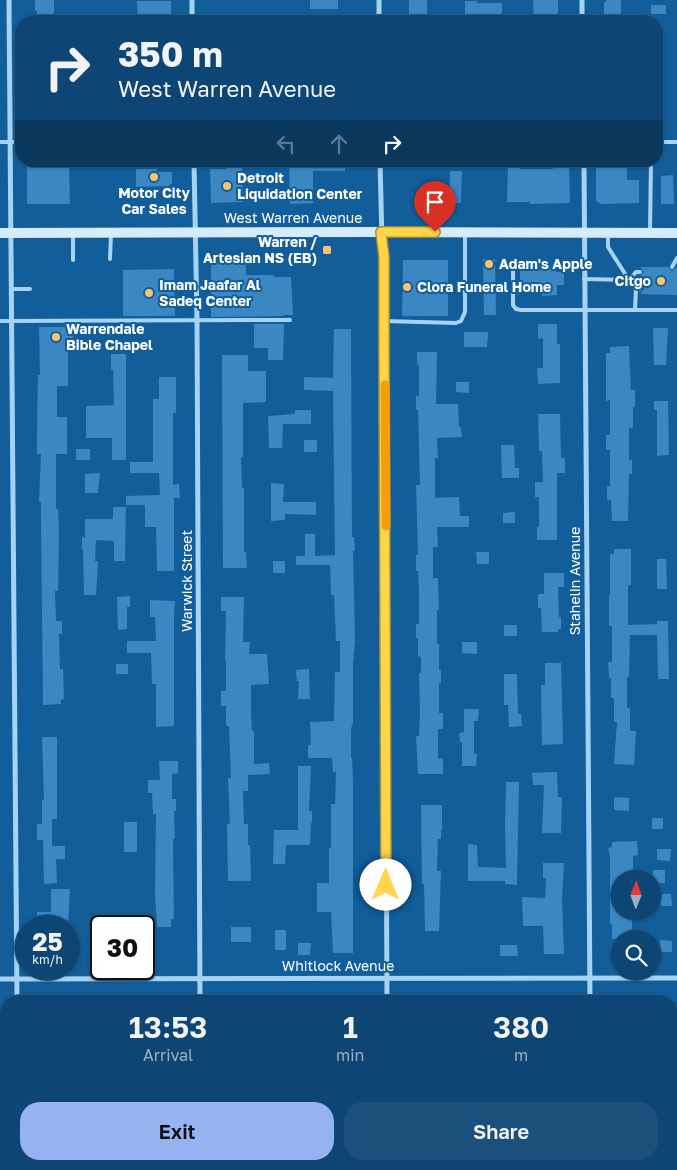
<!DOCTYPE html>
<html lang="en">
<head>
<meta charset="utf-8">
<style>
  :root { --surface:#0d4674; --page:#1b507c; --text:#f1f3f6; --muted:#9ab1c5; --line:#2d5e86; --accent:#95b2f1 }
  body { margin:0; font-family:"Golos Text",sans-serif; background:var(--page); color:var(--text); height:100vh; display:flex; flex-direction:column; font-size:19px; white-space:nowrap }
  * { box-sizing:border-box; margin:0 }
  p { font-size:16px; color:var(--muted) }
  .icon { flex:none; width:28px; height:28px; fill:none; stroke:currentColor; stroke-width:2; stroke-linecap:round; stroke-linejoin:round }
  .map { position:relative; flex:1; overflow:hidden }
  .details { position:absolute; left:0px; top:995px; width:678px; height:175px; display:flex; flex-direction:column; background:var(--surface); border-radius:20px 20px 0 0; box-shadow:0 1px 4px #0004,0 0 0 1px var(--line) }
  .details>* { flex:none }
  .banner { position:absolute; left:15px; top:15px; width:648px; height:152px; border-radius:20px; box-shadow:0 1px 4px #0004,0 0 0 1px var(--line); background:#0d4674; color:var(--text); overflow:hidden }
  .needle { width:32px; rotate:1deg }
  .tools { position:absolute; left:611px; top:870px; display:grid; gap:10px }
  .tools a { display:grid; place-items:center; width:50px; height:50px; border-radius:50%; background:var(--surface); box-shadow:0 1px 4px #0004,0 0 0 1px var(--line); font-size:25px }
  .speed { position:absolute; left:15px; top:915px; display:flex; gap:10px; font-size:25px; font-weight:700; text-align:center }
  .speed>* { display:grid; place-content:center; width:65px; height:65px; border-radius:50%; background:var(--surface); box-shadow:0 1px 4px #0004,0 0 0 1px var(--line); line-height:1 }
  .speed small { font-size:12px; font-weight:400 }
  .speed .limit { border:2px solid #111; border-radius:8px; background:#fff; color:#111 }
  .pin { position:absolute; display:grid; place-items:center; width:42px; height:42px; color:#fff; margin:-51px -21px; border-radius:50% 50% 50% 0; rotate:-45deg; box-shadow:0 0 5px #0007 }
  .pin .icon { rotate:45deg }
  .me { position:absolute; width:55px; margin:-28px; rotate:0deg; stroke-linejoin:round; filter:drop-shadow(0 0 4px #0008) }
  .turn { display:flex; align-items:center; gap:18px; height:105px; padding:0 20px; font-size:22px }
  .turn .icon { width:65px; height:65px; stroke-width:2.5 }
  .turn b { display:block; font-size:35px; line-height:42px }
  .lanes { display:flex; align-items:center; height:48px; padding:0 20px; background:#0003; justify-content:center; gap:25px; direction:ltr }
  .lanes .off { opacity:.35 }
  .eta { display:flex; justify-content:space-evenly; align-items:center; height:85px; text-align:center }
  .eta b { font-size:30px; font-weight:600; line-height:35px }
  .action { display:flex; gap:10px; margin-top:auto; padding:10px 20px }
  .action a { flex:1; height:58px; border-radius:20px; background:var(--accent); color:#111; font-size:20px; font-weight:600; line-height:58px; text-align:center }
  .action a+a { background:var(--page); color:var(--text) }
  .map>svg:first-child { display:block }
  .building { fill:#3a87c2 }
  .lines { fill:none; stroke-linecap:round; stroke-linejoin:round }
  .lane { stroke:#a6d3f4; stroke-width:4 }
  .street { stroke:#a6d3f4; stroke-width:5 }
  .secondary { stroke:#d6ebfd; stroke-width:10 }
  .route-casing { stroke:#a68a30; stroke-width:12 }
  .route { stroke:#ffd54a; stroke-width:9 }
  .slow { stroke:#f59e0b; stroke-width:9 }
  .poi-dot { fill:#ffc169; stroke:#115e9b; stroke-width:2 }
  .labels { text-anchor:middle; stroke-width:4; stroke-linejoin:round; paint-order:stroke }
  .poi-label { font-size:14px; font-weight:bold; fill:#fff; stroke:#115e9b; text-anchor:start }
  .street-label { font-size:14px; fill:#fff; stroke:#115e9b }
</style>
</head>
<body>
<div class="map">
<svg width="677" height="1170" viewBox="0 0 677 1170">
  <rect width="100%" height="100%" fill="#115e9b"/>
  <g class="building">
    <path d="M35,0H54V21H37V11H35Z"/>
    <rect x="310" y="0" width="28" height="9"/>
    <rect x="409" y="0" width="18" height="21"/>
    <path d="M533,0H558V21H534Z"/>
    <path d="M606,0H621V21H604V2H606Z"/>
    <path d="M137,1H171V17H160V21H138Z"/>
    <path d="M465,1H477V3H502V21H465Z"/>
    <rect x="651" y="5" width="15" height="9"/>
    <path d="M226,161H242L243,202L211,203L210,169H226Z"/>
    <path d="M289,161H345V171H313V203L290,204Z"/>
    <path d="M552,161H569L570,203L530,204V202H507L508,165H520V169H553Z"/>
    <path d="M596,161H627V180H639V203L601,204L596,201Z"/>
    <path d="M58,164H69L70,204H27V167H58Z"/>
    <path d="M136,169H157V172H172V183L168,186L136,187Z"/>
    <path d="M450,171H462L461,203H449Z"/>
    <path d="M673,175L674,204H661V176Z"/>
    <path d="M211,258H246V275H274V277H291L293,315H284V316L211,317Z"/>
    <path d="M483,259H495L496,315H484Z"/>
    <path d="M403,260H448V316H402Z"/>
    <path d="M540,266H556V272H564V285H557V295L542,296V291H520V271H540Z"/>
    <path d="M640,267H668L672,271L677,267V295L640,294L644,289L643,287L640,285L644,280L643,278L640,276L644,272Z"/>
    <path d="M174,269L175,316H123V270Z"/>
    <path d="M254,324H284L283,360H268V348H254Z"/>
    <path d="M538,324H557V344H560V383L538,384L537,368H543V338L538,339Z"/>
    <path d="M39,327H73V348H68V386H57V417H67V454H56V509H58L59,531L58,591H55L56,621H62V634H59L60,669H63L64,699L61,700V704L43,705L41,523V502H39L41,454H37V432L38,375H40Z"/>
    <path d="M653,328H668L666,365H654Z"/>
    <path d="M334,329H351L352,537H354L355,551H353L355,641L353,665V724L352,725L351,730V758H352L353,780V953H333L331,912H317V883H329V848H331V804H335L336,772H333L332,758H308V745H311L310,722L334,721L335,672H340V641H336L334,595H331L330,565H296V556H305V534H315V556L335,555L333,391L304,390V377L333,378Z"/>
    <path d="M464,332H488L487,347H464Z"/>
    <path d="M629,346L631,390H635V407H633V428H629V460H632V474H629L628,521H612L611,500H607V486H610V450H606V435H610V400L606,401V353H610V347Z"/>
    <path d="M417,352H437L436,404H458L459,427H461L462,437L437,438L438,458H435V498L459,497L460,516H469V527H437L438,547H433V578H438L439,610H437V644H439V670H441V683H439V713H443V729H438V759L443,758V774H418L416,736H419L420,713L419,673H421V657L418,656V638H416V624H419V591L418,571H416V555H418L416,485H420L418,410H416V396H419V365H417Z"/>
    <path d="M111,354H126V460H112V438H86V406L114,405L113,370H111Z"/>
    <path d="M222,355H248V371H266V402L243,403V457H241L242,488H244V552H246L247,568H223Z"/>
    <path d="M159,377H176V413H173V485L179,484L180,498H174V571H157L156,527H145V505H126V496L160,495L159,473H130V462H153V399H159Z"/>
    <path d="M456,382H469V393L456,392Z"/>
    <path d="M654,401H668L669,455L657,456V410H654Z"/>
    <path d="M295,410H311V424H283L282,448H269L268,416L295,414Z"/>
    <path d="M538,414H560L561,458H565V473H557V540H537V527H539V497H535V482H543L542,451H539Z"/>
    <rect x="304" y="440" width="13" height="12"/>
    <path d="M501,445H514L515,468H519V478H502Z"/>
    <rect x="76" y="449" width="14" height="11"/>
    <path d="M100,473L98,493H85V474Z"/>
    <path d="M271,483L284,484L283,502H316V515L285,514V520L271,521Z"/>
    <path d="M113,507H126L125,561H114V541L96,540L95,561H98L96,595H84L83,550H82V537L85,538V519H113Z"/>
    <path d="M515,512V523H503V513Z"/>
    <path d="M614,549H631V585H628V625L657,624V621H668L669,679H658L657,635H630L629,677H627V708H630V731H636L634,765L614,764L617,722H614V698H611V678H609L608,662H612V626H609V595H610V554H614Z"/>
    <path d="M476,552H489V564H477Z"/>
    <path d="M657,559H666L667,589H657Z"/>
    <rect x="273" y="561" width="12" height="12"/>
    <path d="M544,573H564V587H558L559,617H561V629H558V632H542L541,608H538V594H544Z"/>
    <path d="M130,596V607H127V629L118,630L117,597Z"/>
    <path d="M221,597H244L243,642H250L249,654H267L269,684L251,685V713L252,731H254V764L269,763L270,774L248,775V791H243L244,824H248V845H250L251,881H228L227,824H230L228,778H231L229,726H226V706H221V691H226V660H225L226,611H221Z"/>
    <path d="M150,600L175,601L174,617V726L156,727V684H152L151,653H127V641H156L155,617H150Z"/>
    <rect x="504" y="625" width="13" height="11"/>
    <path d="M462,642H477V654L462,653Z"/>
    <path d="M545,663H561L563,744L542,745L541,685H545Z"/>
    <rect x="116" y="664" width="12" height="10"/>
    <path d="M309,669L310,699H298L299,681H297L296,670Z"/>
    <path d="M504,674H517L518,714H521L522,726L509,727L508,705H504Z"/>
    <path d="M464,709H479L478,721H474V754H477L476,766H462V742H460L459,733L464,732Z"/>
    <path d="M42,737H57V819H52V846H65V859H56L57,883L44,884L43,840H37V824H42V800H44Z"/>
    <path d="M159,761H178V773L172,774V799H176V811H174L175,839H173L174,919H171V927H157L155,894L156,814H153L152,793H148V780H160Z"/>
    <path d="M298,766H311L309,811H312V823H311L310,845H286L285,864H273L274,830H298Z"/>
    <path d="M557,772L558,797H562L561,833H542L544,785H533L532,773Z"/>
    <path d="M506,782H519L517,885L505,884V881H468V844L477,845L478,867L506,868L505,826Z"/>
    <path d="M614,797L629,798V811L614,810Z"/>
    <path d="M421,805H442V830H441V839H438L437,871H441L439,931H425L424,884H422Z"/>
    <rect x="652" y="818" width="11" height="11"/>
    <rect x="124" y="822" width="13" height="30"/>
    <path d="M637,841L638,855L633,856V878H620V911H632V939H612V924H610V857L608,848L612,847V842Z"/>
    <path d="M657,849H671L670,861L657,860Z"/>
    <path d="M543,863H564L562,899L564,954H544L543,926H523L522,897L545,898L546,878H543Z"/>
    <rect x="653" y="870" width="12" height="13"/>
    <path d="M51,889H70L68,925H37V912H51Z"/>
    <path d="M661,894H671L672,906H661Z"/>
    <rect x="231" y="927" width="20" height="15"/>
    <rect x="275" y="930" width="11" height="20"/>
    <path d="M660,940L672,941V952H660Z"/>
    <path d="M298,943H311L310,955H298Z"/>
    <path d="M500,945H517L518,956H500Z"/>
  </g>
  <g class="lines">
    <g class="lane">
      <path d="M0,142H21"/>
      <path d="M656,142H677"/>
      <path d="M650,231L651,161"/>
      <path d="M110,259L111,233"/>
      <path d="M73,260V233"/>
      <path d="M672,267L677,258"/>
      <path d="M513,271V305L516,309L521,310H677"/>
      <path d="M584,279L629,280L608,247V233"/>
      <path d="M629,280L636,289H640"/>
      <path d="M629,280L636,272H640"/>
      <path d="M629,280H640"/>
      <path d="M12,289H30"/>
      <path d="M635,310L636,289"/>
      <path d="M0,321L290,320"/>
      <path d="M384,321L456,323L461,321L465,312V233"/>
    </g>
    <g class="street">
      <path d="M9,0L17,1001"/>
      <path d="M192,0V21"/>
      <path d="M379,0V21"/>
      <path d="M582,0V21"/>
      <path d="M194,161L197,320L200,1001"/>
      <path d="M380,161L384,321L387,1001"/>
      <path d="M584,161L590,1001"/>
      <path d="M0,979L677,978"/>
      <path d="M18,1164V1170"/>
      <path d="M201,1164V1170"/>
      <path d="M388,1164V1170"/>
      <path d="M590,1164V1170"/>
    </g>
    <path class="secondary" d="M0,233L367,232L677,233"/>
  </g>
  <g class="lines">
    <g class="route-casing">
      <path id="route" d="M386,885L384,346V257L381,232H435"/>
    </g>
    <use href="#route" class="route"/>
    <path class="slow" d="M385,385L386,526"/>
  </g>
  <g class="poi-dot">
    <circle cx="154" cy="177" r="5"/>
    <circle cx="227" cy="186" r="5"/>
    <rect x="322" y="245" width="10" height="10" rx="2.5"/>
    <circle cx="489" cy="264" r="5"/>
    <circle cx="661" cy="281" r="5"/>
    <circle cx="407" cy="287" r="5"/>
    <circle cx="149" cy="293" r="5"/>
    <circle cx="56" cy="337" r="5"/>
  </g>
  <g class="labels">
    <g class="poi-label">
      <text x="237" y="183">Detroit<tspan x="237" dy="16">Liquidation Center</tspan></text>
      <text x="154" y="198" text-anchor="middle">Motor City<tspan x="154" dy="16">Car Sales</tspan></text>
      <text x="317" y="247" text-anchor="end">Warren /<tspan x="317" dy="16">Artesian NS (EB)</tspan></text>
      <text x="499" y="269">Adam's Apple</text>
      <text x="651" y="286" text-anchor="end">Citgo</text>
      <text x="159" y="290">Imam Jaafar Al<tspan x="159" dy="16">Sadeq Center</tspan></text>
      <text x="417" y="292">Clora Funeral Home</text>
      <text x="66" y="334">Warrendale<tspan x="66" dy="16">Bible Chapel</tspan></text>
    </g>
    <g class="street-label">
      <text x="293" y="223">West Warren Avenue</text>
      <text transform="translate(187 581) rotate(-90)" y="5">Warwick Street</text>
      <text transform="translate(575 581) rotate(-90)" y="5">Stahelin Avenue</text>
      <text x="338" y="971">Whitlock Avenue</text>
    </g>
  </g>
</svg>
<div class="tools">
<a><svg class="needle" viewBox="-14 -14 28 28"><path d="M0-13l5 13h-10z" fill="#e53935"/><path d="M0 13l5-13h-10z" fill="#9ab1c5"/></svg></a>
<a><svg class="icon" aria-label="search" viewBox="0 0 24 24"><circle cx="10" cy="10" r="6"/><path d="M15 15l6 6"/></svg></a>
</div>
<div class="speed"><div>25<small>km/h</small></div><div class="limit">30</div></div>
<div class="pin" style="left:435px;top:232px;background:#d93025"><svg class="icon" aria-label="arrive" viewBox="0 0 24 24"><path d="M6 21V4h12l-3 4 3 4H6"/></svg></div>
<svg class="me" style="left:386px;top:885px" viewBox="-20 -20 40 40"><circle r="19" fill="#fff"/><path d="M0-13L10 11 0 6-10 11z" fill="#ffd54a"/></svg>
<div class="banner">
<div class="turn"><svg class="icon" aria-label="right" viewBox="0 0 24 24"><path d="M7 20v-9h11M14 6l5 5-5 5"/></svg><div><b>350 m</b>West Warren Avenue</div></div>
<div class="lanes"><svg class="icon off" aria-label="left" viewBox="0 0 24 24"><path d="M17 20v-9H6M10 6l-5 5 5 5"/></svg><svg class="icon off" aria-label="ahead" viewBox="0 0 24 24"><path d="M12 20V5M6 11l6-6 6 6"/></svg><svg class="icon" aria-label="right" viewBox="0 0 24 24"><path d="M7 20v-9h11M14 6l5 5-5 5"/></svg></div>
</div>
<section class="details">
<div class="eta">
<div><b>13:53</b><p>Arrival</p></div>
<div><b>1</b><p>min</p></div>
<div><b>380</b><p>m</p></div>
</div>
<div class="action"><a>Exit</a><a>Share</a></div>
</section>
</div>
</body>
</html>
